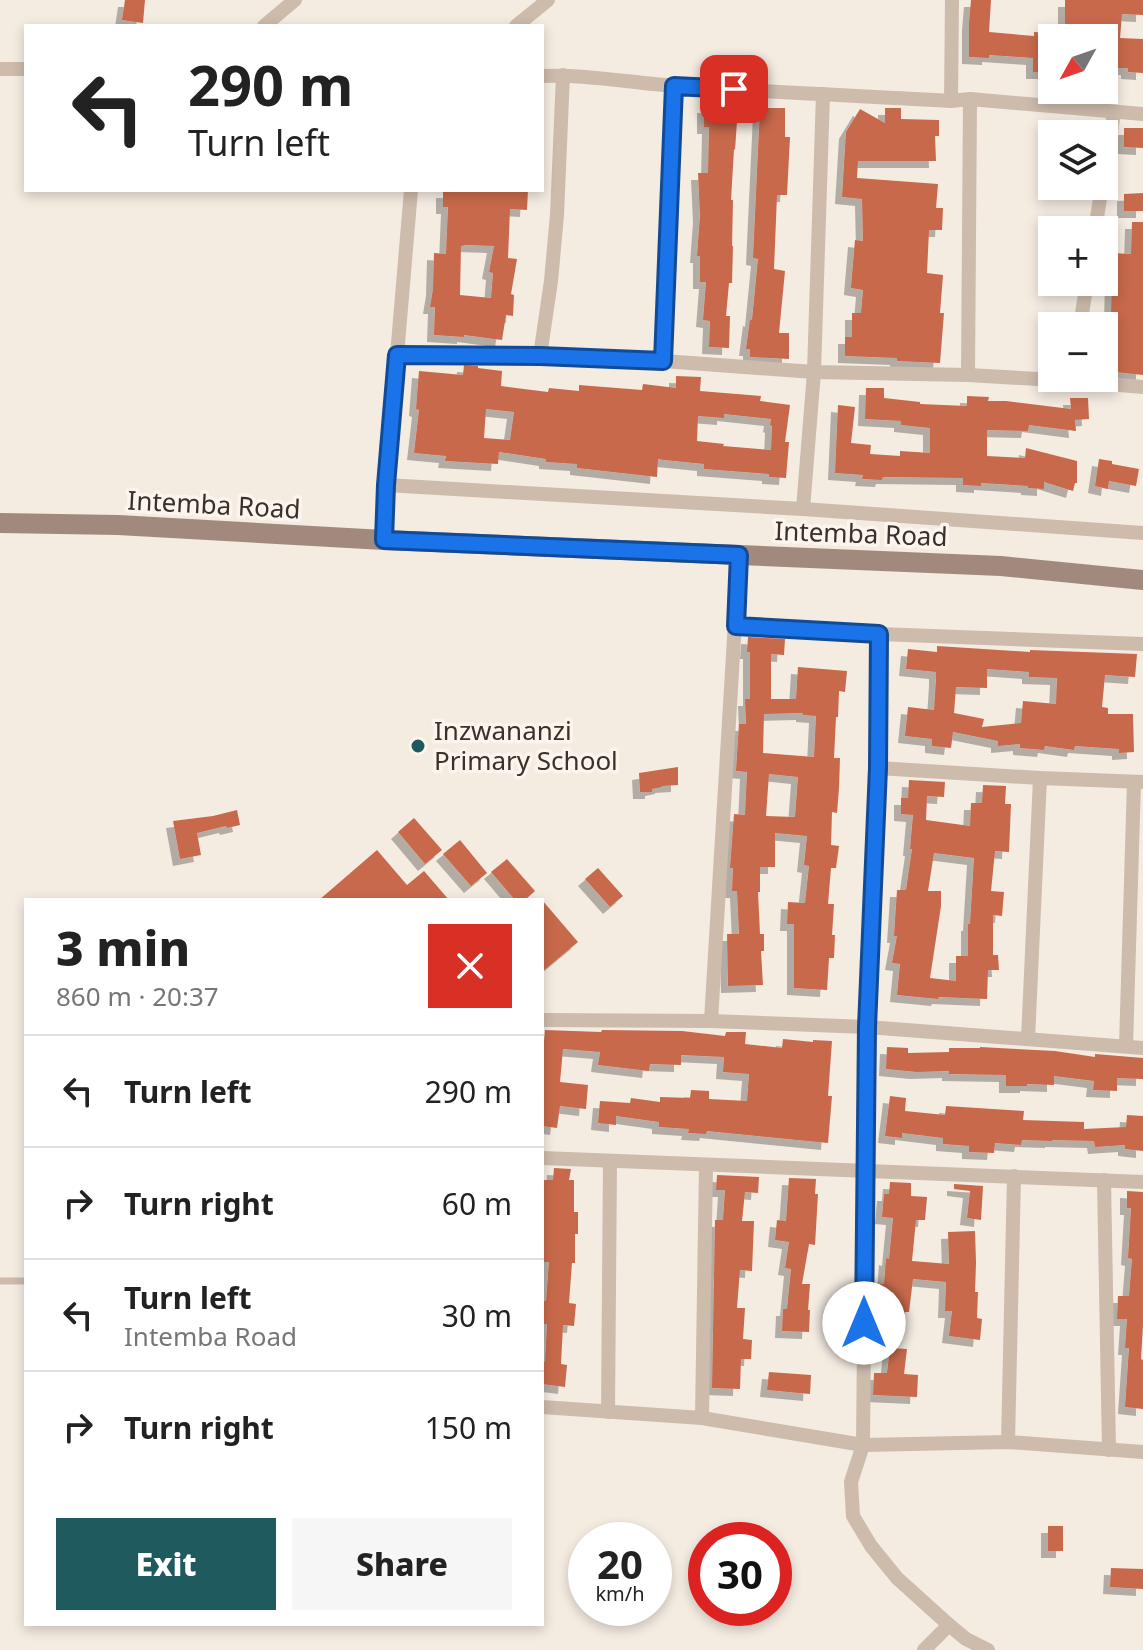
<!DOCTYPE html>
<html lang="en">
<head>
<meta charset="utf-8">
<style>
  :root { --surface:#fff; --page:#f6f6f6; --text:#222; --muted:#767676; --line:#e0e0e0; --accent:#1f5a5e }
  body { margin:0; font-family:"Noto Sans",sans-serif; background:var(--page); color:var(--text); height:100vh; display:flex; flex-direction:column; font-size:30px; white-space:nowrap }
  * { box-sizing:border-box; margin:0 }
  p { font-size:26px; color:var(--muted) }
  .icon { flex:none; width:44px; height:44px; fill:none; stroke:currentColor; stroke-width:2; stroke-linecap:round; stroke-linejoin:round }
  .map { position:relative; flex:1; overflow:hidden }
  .side { position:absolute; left:24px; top:898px; width:520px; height:728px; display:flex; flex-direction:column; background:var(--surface); border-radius:0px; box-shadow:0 4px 12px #0003 }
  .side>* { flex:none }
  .top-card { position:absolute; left:24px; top:24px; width:520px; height:168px; border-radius:0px; box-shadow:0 4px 12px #0003; background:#fff; color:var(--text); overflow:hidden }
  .needle { width:52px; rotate:230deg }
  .fabs { position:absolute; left:1038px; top:24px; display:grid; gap:16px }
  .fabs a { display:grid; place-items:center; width:80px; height:80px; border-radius:0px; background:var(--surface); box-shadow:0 4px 12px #0003; font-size:40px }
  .speed { position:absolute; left:568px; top:1522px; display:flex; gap:16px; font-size:40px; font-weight:700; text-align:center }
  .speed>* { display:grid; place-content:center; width:104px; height:104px; border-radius:50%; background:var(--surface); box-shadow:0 4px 12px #0003; line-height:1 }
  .speed small { font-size:20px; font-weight:400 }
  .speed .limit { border:12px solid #d22; background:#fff; color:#111 }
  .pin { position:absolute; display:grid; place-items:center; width:68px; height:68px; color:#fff; margin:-34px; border-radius:16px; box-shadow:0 4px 12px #0006 }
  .me { position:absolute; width:88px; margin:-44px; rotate:0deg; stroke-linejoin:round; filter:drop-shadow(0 0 6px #0008) }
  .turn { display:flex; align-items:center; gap:28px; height:168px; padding:0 32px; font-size:36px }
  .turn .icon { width:104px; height:104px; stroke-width:2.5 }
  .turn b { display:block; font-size:56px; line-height:68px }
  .round { display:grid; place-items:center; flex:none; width:84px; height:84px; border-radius:0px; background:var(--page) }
  .head { display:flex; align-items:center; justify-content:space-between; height:136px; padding:0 32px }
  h1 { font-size:48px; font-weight:800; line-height:60px }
  .button { display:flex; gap:16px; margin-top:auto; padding:16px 32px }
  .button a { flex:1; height:92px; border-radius:0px; background:var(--accent); color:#fff; font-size:32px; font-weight:800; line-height:92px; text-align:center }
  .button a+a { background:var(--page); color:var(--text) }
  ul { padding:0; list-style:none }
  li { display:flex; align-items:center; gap:24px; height:112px; padding:0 32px; border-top:2px solid var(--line) }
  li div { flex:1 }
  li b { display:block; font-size:30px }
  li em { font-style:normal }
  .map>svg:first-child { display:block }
  .building { fill:#c8694b; fill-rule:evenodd; filter:url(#shadow) }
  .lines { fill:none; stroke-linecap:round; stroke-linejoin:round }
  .lane { stroke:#cdbbac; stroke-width:7 }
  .street { stroke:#cdbbac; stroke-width:14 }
  .secondary { stroke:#a18a7d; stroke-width:20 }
  .route-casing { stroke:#114b97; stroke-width:20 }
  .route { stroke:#1a73e8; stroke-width:14 }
  .poi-dot { fill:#1f5a5e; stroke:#fbf5ee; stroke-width:3 }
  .labels { text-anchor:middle; stroke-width:7; stroke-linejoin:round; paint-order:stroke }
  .street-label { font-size:26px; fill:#3b302b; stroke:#fbf5ee }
  .poi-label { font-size:26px; fill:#3b302b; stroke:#fbf5ee; text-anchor:start }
</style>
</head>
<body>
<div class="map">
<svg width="1143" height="1650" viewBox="0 0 1143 1650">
  <defs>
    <filter id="shadow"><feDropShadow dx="-7" dy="7" stdDeviation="0" flood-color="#0004"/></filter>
  </defs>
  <rect width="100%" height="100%" fill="#f4ebe1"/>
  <g class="building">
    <path d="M125,0H145L143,23L122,20Z"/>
    <path d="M971,0H991L989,32L1034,36V32L1052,33V72H1033V58L989,55V58L969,57V23Z"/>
    <path d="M1065,0H1143V15L1122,14L1120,38L1143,39V73L1128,72V68H1104V38H1065Z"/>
    <path d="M704,106L738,107L735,150L734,149L731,200H733L732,246H733L732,283H729L726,316H730L729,348L709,347L710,321L703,320L706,282H700V256H697L700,216L698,173H708L709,127H704Z"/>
    <path d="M760,108H785V137H790L787,195H777L774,269L785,271L779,333H789V359L750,357V349H746L750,319L752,320L758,259L753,258Z"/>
    <path d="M885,108H901V119L939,120V136H935L936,161H858L857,178L938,184L936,208H943L942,230H929L927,273L943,275L940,313H944L940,363L897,361V358L845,356V337H852V313H861L863,290L851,288V287L855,240L863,241L862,199L842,197L846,132L860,109L885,123Z"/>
    <path d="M1124,128H1143V148L1124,147Z"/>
    <path d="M484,190H528L527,210L510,209L508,258L517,259L511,294L514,295L513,316L506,315L502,340L464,335V337L434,335L435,307H430L433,289L434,253L446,254L448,207H443V191L484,192ZM466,245L494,246L489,272L493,273L491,298L460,295L461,246Z"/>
    <path d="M1143,193V211H1124V194Z"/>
    <path d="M1132,222H1143V375L1106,371L1108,352H1110L1112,276H1108L1110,253L1131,254Z"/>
    <path d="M464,365L478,366V368L502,371L501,386L548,392L549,388L579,391V385L642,390L643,384L676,388V376L701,377L700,391L761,396L760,401L790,405L785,442H789L786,478L769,477V474L704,469V464L664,460L658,459L657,477L577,468V464L546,462V459L499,452L498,464L445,461L446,456L414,453L419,410L416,409L419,371L463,375ZM486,409L514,412L510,440L484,438ZM724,414L771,419L770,425L772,426L771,450L723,446L724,444L697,441L698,416L724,418Z"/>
    <path d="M866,388H884V398L920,402V404L967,406V396L989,397L988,401H1006L1071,409L1070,398H1088L1089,419L1075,420L1076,431L1029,425L1028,431L987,430V456L1025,458L1026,448L1077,461V483H1075L1073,491L1044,482V489L1028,488V486L981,483V486L963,485V478L883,477L882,480L862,479L863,475L835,473L838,405L855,407L851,443L871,445L870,454L900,456V451L930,453V428L901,425V421L865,419Z"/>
    <path d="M1099,459L1112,461V464L1139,469L1136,486L1109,481L1108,489L1095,486Z"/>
    <path d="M748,637L785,639L784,655L771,654V699H796L798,667L847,671L845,692L839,691L838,717H836L834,758H840L839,788L837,813L832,812L831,845L839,846L836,868H831L828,904H834L832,935H835L834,958H829L827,990L794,988V924H787L788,902L805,903L809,866L804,865L807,836L775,833V867H760V892H758L760,934H764V951H761L763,985L728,986L727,934H739L737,891H732L733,868H730L734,814L745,815L747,772L736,771L739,724H746L745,699H750V652H747ZM803,713V715L816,716L814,757L763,753L764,714ZM769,774L798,777L795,817L766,816Z"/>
    <path d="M937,646L1030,652V650L1137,654L1135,677L1105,675L1102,707L1108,708V714H1133L1134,752L1119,753V749L1075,746L1074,750L1045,746L1044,750L1020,748V744L998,746V741L953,732L951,748L932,746V739L905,736L908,707L934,710L936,679V672L906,669L908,649L937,652ZM987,669L1029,672V677L1057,678L1056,704L1023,701L1021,723L982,727L984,719L954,713L956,687L987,688Z"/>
    <path d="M678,767V785L662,786V787L652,789V792H640L639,773Z"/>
    <path d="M909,780L945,782L944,797L927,796L926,820L970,826L971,803H982L983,785L1006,786L1005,804H1011L1009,852L995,851L991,891L1004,892L1002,916L993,915V955H998L999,970H988L987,999L939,997L938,999L897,995L900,964L892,963L897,936H894L897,890H906L912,849H910L913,815L901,814V798H908ZM934,853L974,858L970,924H968V956H956V981L930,978L941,906V891H928Z"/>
    <path d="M237,810L240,825L227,828L226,826L197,833L201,855L180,859L173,821L213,816Z"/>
    <path d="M414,818L442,850L425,864L398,832Z"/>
    <path d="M460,840L487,873L471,886L443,854Z"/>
    <path d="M377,850L407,885L424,871L449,900H319Z"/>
    <path d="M507,859L535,891L525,900H515L491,872Z"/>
    <path d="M598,868L623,896L610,907L585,879Z"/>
    <path d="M542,900L578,942L542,972Z"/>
    <path d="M545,1030L601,1032L602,1030L682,1031L725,1036L726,1032H746L745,1044L782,1048L783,1039L813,1042V1040L832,1041L828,1096H832L828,1143L707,1131L706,1134L688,1133L689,1129L659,1127V1122L616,1116V1125L598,1123L600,1101L630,1103L631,1098L660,1102V1097L690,1098L691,1090L709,1091V1099L747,1101L749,1074L723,1072L724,1057L681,1055V1065L650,1064L649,1071L598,1065L600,1052L563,1049L560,1082L588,1085L586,1109L560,1106L557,1128L542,1126V1065Z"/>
    <path d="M887,1047L908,1048V1053L949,1052V1048H980V1047L1055,1051L1095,1057V1054L1143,1058V1079L1117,1078V1091L1093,1090L1094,1081L1054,1076V1085L1027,1084V1086H1006V1075L949,1074V1071L917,1072L886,1069Z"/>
    <path d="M890,1096L906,1098L905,1111L945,1115L946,1106L1024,1111L1023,1120L1084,1122V1129L1126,1127L1127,1115L1143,1116V1151L1125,1149V1145L1095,1147L1094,1141L1052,1140V1141L1022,1140L1021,1145L995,1143L994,1153L969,1152V1146L943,1144V1138L902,1133V1138L885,1136Z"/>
    <path d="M554,1168L571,1169L569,1180H574V1212H578V1234H575V1263H572L569,1303L576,1304L574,1326L563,1325L561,1364L567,1365L565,1387L542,1384V1362H545L547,1324H542V1316L543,1301H546L549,1262H542V1180H553Z"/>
    <path d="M717,1175L759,1177L758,1193L745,1192L742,1221H754L752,1271L740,1270L737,1308H745L743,1339L752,1340L751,1359H741L740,1389L712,1388L715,1220H723L725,1190H716Z"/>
    <path d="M789,1178L816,1179L815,1194H818L815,1245L809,1244L802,1284H810L808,1310H810L809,1332L782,1331L783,1309H787L791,1269L785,1268L789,1242L775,1240L777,1220L786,1221Z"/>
    <path d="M890,1182L911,1183V1196L927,1197L925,1220H916L912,1261L949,1264L948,1232L975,1231L976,1263L975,1292H978L977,1318L982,1319L980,1340L949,1336L952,1311H945L946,1282L913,1279L909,1312H905L902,1336L884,1333L886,1309L878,1308L880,1284H884L886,1258L889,1259L893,1218L882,1217L884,1194H889Z"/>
    <path d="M954,1184L983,1186L981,1220L967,1218L970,1191L954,1189Z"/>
    <path d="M1127,1191L1143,1192V1325L1141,1359L1143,1360V1409L1125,1407L1129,1348H1125L1127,1319H1117L1118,1296H1129L1132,1259L1128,1258L1131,1208H1127Z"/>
    <path d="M890,1348L907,1349L904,1374L918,1375L917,1397L873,1395L874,1373H887Z"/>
    <path d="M769,1372L811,1375L810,1394L767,1390Z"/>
    <rect x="1048" y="1526" width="15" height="25"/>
    <path d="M1111,1568L1143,1569V1589L1110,1587Z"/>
  </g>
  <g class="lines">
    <path class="lane" d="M0,1281H26"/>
    <g class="street">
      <path d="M264,26L295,0"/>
      <path d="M516,26L548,0"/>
      <path d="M0,69H26"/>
      <path d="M542,76C587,74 631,83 676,86C768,92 859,96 951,101L970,99L1143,114"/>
      <path d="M951,101L952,0"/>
      <path d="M1104,174L1114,113"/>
      <path d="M1095,230L1102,186"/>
      <path d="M1080,326L1087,282"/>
      <path d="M397,355L540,356L663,361L814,372L968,375L1072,381L1143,387"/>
      <path d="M540,356L551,281L557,215L563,75"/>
      <path d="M663,361L674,86"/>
      <path d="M968,375L970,99"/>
      <path d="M386,485L803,509L1143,533"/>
      <path d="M803,509L814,372L823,94"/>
      <path d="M384,540L386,485L411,190"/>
      <path d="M736,626L879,634L1143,644"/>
      <path d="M879,634L878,768L867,1027L863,1445L851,1482L853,1516L871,1546L897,1578L949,1625L966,1639L988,1650"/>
      <path d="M878,768L1040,778L1143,782"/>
      <path d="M542,1020L711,1021L867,1027L1143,1048"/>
      <path d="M711,1021L739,555"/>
      <path d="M1028,1039L1040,778"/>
      <path d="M1126,1046L1134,782"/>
      <path d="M542,1158L1143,1182"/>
      <path d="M1104,1180L1109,1450"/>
      <path d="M542,1407L702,1418L863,1445L1008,1442L1143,1452"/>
      <path d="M608,1412L610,1161"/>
      <path d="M702,1418L706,1165"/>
      <path d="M1008,1442L1014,1176"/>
      <path d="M924,1650L949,1625"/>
    </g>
    <path class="secondary" d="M0,523L118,525L384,540L1001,566L1143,580"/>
  </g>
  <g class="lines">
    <g class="route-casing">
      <path id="route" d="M734,89L674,86L663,361L540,356L397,355L386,485L384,540L739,555L736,626L879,634L878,768L867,1027L864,1323"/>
    </g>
    <use href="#route" class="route"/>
  </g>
  <circle class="poi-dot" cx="418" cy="746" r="8"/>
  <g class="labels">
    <g class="street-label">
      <text transform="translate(214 505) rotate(3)" y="9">Intemba Road</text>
      <text transform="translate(861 534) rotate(2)" y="9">Intemba Road</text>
    </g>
    <g class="poi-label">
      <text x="434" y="740">Inzwananzi<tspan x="434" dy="30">Primary School</tspan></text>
    </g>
  </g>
</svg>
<div class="fabs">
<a><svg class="needle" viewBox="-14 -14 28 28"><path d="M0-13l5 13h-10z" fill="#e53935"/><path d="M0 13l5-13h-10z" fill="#767676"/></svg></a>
<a><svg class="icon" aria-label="layers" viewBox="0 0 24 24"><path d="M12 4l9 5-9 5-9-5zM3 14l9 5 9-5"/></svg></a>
<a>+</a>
<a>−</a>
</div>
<div class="speed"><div>20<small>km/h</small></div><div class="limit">30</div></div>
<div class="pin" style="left:734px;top:89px;background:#d93025"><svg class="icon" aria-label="arrive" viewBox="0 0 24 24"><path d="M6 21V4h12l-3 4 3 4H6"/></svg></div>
<svg class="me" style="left:864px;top:1323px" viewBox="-20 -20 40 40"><circle r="19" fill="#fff"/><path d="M0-13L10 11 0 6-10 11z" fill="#1a73e8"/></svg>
<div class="top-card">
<div class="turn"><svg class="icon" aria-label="left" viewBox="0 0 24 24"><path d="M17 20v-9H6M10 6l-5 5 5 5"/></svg><div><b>290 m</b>Turn left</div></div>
</div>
<section class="side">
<div class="head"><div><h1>3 min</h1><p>860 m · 20:37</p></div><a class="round" style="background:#d93025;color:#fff"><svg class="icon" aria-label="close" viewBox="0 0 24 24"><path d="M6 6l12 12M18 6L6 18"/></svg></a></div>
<ul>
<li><svg class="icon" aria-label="left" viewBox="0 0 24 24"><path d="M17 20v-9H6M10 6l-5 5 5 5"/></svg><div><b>Turn left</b></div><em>290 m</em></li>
<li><svg class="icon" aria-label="right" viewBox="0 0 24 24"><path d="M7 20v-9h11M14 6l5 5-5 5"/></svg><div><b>Turn right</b></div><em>60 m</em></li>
<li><svg class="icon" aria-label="left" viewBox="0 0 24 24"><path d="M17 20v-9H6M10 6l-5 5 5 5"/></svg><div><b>Turn left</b><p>Intemba Road</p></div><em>30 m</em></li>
<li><svg class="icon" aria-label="right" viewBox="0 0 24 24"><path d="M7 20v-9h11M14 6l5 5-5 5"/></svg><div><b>Turn right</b></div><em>150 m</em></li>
</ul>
<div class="button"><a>Exit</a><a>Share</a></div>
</section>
</div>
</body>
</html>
